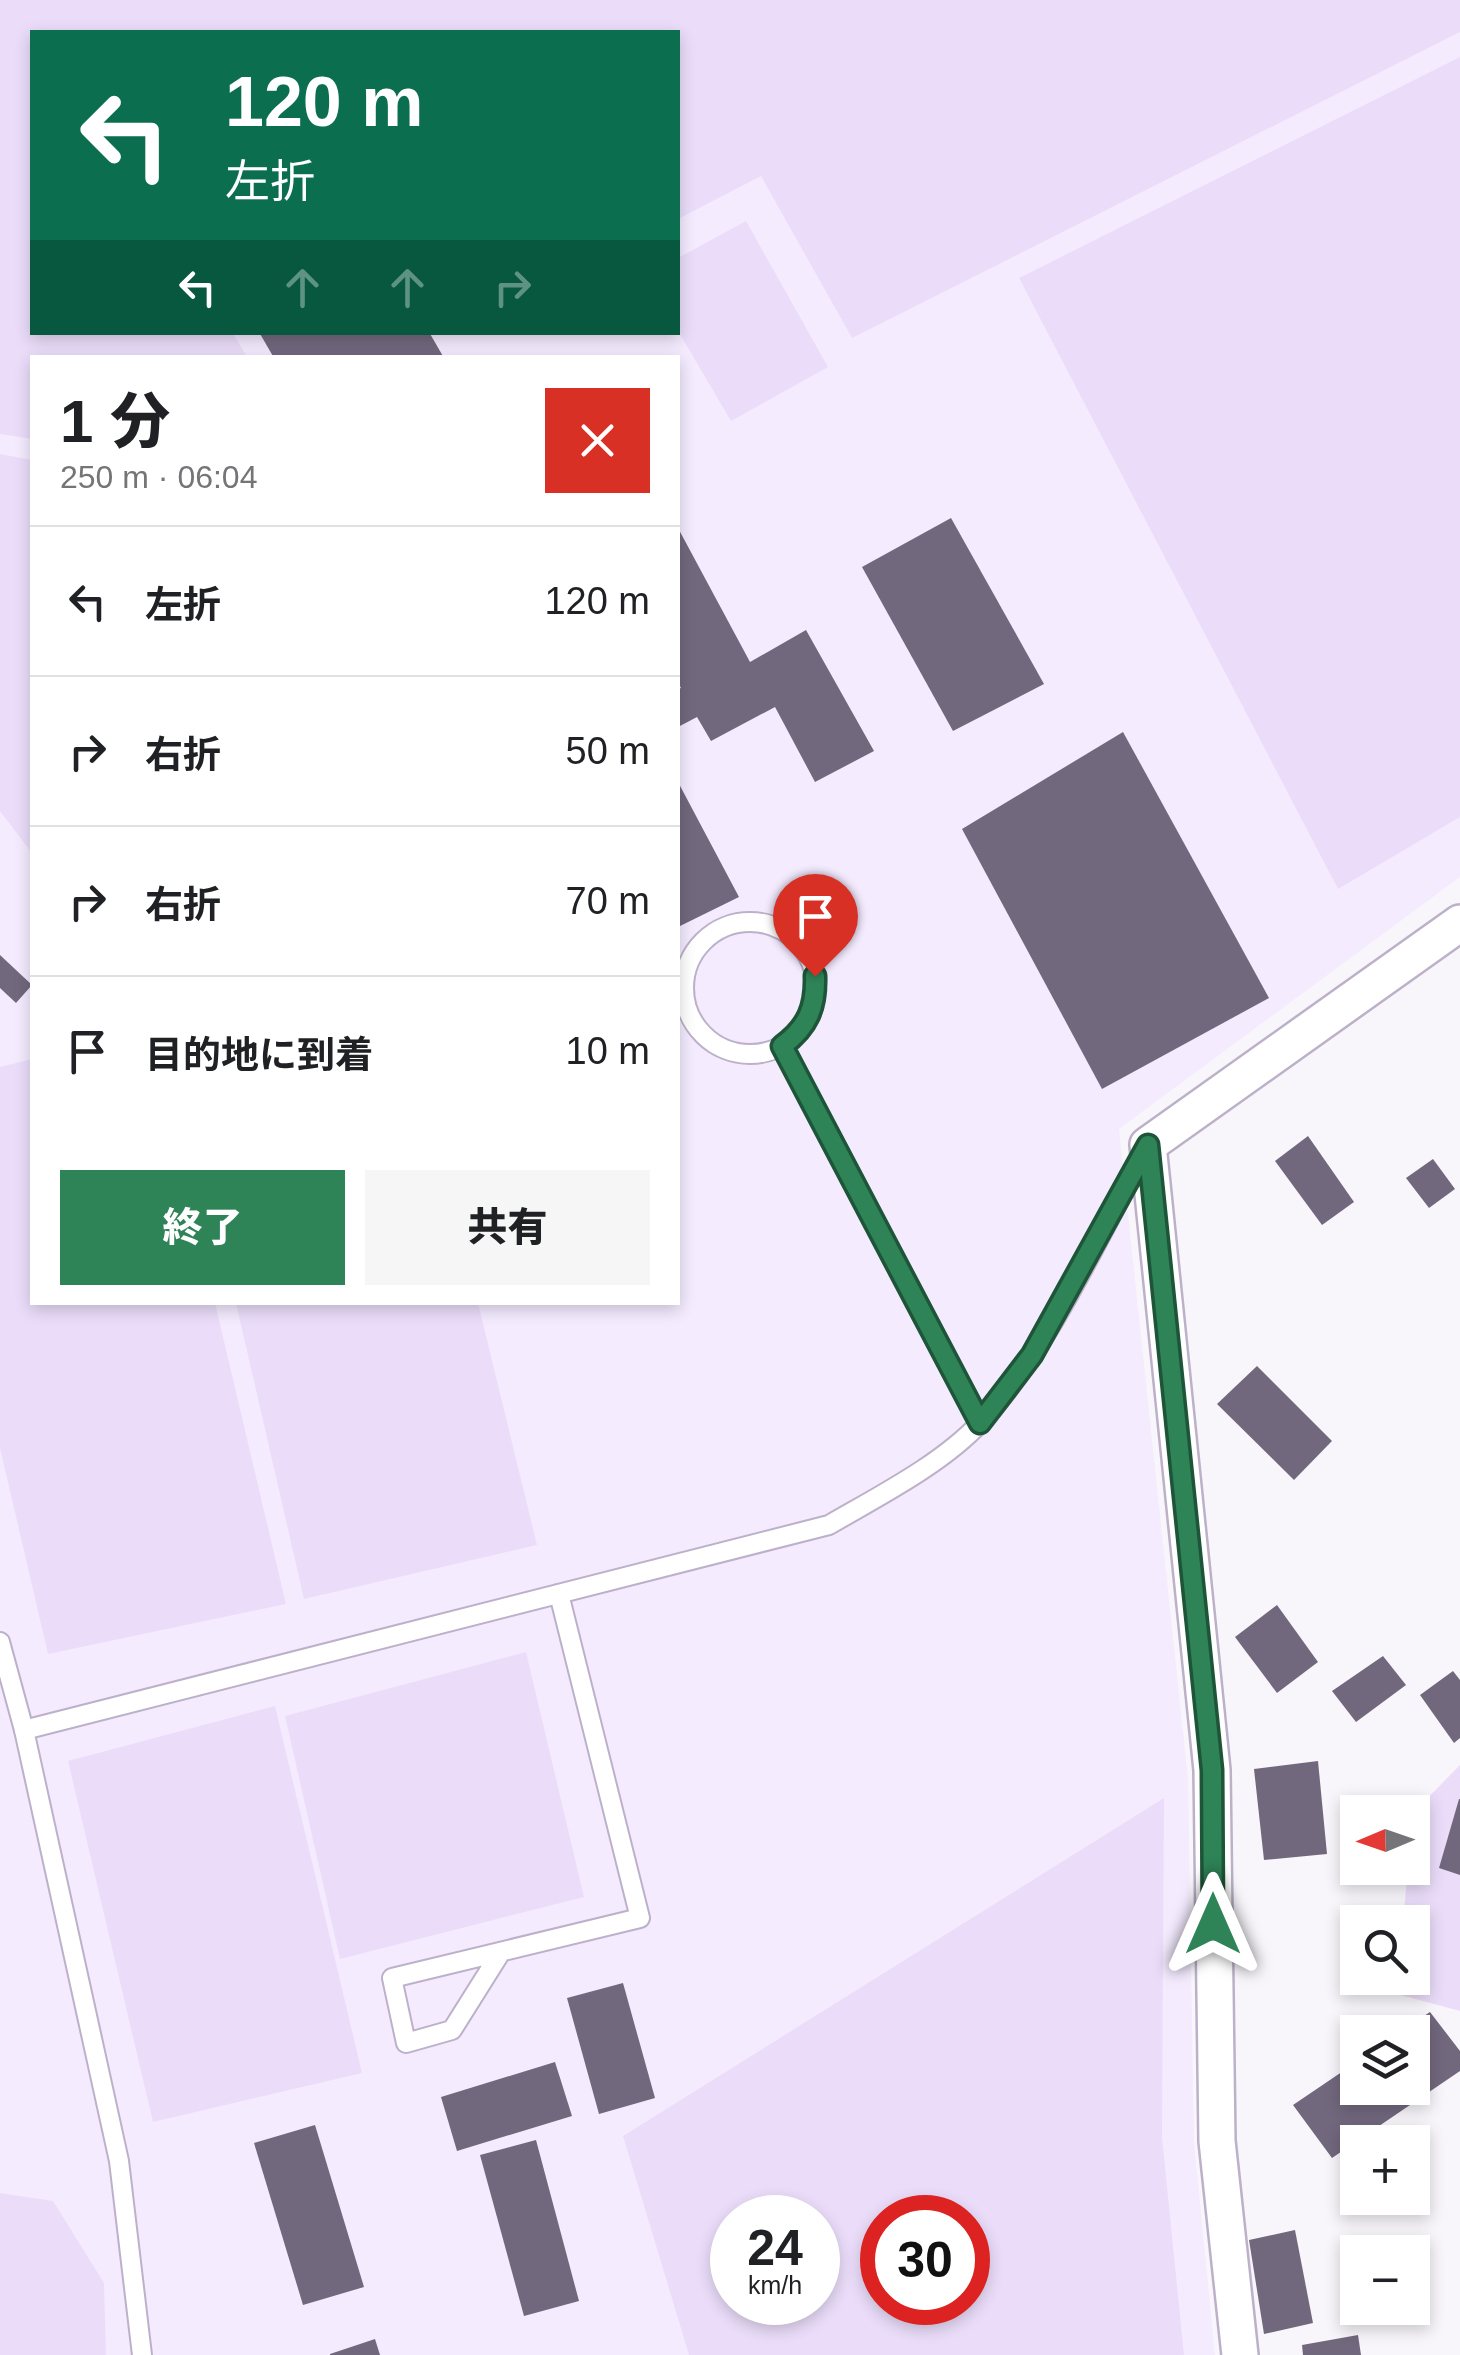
<!DOCTYPE html>
<html lang="ja">
<head>
<meta charset="utf-8">
<style>
  :root { --surface:#fff; --page:#f6f6f6; --text:#202124; --muted:#757577; --line:#e0e0e0; --accent:#2e8357 }
  body { margin:0; font-family:Arial,"Noto Sans JP",sans-serif; background:var(--page); color:var(--text); height:100vh; display:flex; flex-direction:column; font-size:38px; white-space:nowrap }
  * { box-sizing:border-box; margin:0 }
  p { font-size:32px; color:var(--muted) }
  .icon { flex:none; width:55px; height:55px; fill:none; stroke:currentColor; stroke-width:2; stroke-linecap:round; stroke-linejoin:round }
  .map { position:relative; flex:1; overflow:hidden }
  .sheet { position:absolute; left:30px; top:355px; width:650px; height:950px; display:flex; flex-direction:column; background:var(--surface); border-radius:0px; box-shadow:0 5px 15px #0003 }
  .sheet>* { flex:none }
  .banner { position:absolute; left:30px; top:30px; width:650px; height:305px; border-radius:0px; box-shadow:0 5px 15px #0003; background:#0b6e4f; color:#fff; overflow:hidden }
  .needle { width:65px; rotate:268deg }
  .controls { position:absolute; left:1340px; top:1795px; display:grid; gap:20px }
  .controls a { display:grid; place-items:center; width:90px; height:90px; border-radius:0px; background:var(--surface); box-shadow:0 5px 15px #0003; font-size:50px }
  .speed { position:absolute; left:710px; top:2195px; display:flex; gap:20px; font-size:50px; font-weight:700; text-align:center }
  .speed>* { display:grid; place-content:center; width:130px; height:130px; border-radius:50%; background:var(--surface); box-shadow:0 5px 15px #0003; line-height:1 }
  .speed small { font-size:25px; font-weight:400 }
  .speed .limit { border:15px solid #d22; background:#fff; color:#111 }
  .pin { position:absolute; display:grid; place-items:center; width:85px; height:85px; color:#fff; margin:-102px -42px; border-radius:50% 50% 50% 0; rotate:-45deg; box-shadow:0 0 10px #0007 }
  .pin .icon { rotate:45deg }
  .me { position:absolute; width:110px; margin:-55px; rotate:0deg; stroke-linejoin:round; filter:drop-shadow(0 0 8px #0008) }
  .turn { display:flex; align-items:center; gap:35px; height:210px; padding:0 30px; font-size:45px }
  .turn .icon { width:130px; height:130px; stroke-width:2.5 }
  .turn b { display:block; font-size:70px; line-height:85px }
  .lanes { display:flex; align-items:center; height:95px; padding:0 30px; background:#0003; justify-content:center; gap:50px; direction:ltr }
  .lanes .off { opacity:.35 }
  .round { display:grid; place-items:center; flex:none; width:105px; height:105px; border-radius:0px; background:var(--page) }
  .summary { display:flex; align-items:center; justify-content:space-between; height:170px; padding:0 30px }
  h1 { font-size:60px; font-weight:800; line-height:75px }
  .cta { display:flex; gap:20px; margin-top:auto; padding:20px 30px }
  .cta a { flex:1; height:115px; border-radius:0px; background:var(--accent); color:#fff; font-size:40px; font-weight:800; line-height:115px; text-align:center }
  .cta a+a { background:var(--page); color:var(--text) }
  ul { padding:0; list-style:none }
  li { display:flex; align-items:center; gap:30px; height:150px; padding:0 30px; border-top:2px solid var(--line) }
  li div { flex:1 }
  li b { display:block; font-size:38px }
  li em { font-style:normal }
  .map>svg:first-child { display:block }
  .built { fill:#f4ebff; fill-rule:evenodd }
  .green { fill:#ebddfa; fill-rule:evenodd }
  .building { fill:#72687e }
  .lines { fill:none; stroke-linecap:round; stroke-linejoin:round }
  .lane-casing { stroke:#bdb1ca; stroke-width:22 }
  .street-casing { stroke:#bdb1ca; stroke-width:40 }
  .lane { stroke:#fff; stroke-width:18 }
  .street { stroke:#fff; stroke-width:35 }
  .route-casing { stroke:#1e5539; stroke-width:25 }
  .route { stroke:#2e8357; stroke-width:18 }
</style>
</head>
<body>
<div class="map">
<svg width="1460" height="2355" viewBox="0 0 1460 2355">
  <rect width="100%" height="100%" fill="#f8f6fb"/>
  <path class="built" d="M0,0H1460V877L1119,1129L1188,1778L1194,2142L1215,2355H0ZM32,32H678V332H32ZM32,358H678V1302H32ZM732,2218H818V2302H732ZM882,2218H968V2302H882Z"/>
  <g class="green">
    <path d="M0,0H1460V32L852,338L761,176L678,219V32H32V332L233,333L247,357L32,358V439L0,434Z"/>
    <path d="M1460,57V817L1338,889L1019,278Z"/>
    <path d="M746,221L828,367L731,421L678,331V258Z"/>
    <path d="M0,454L32,460V853L0,811Z"/>
    <path d="M32,1059V1302L215,1303L286,1604L48,1654L0,1448V1067Z"/>
    <path d="M236,1303H478L537,1545L304,1599Z"/>
    <path d="M526,1652L584,1897L340,1959L285,1716Z"/>
    <path d="M275,1706L362,2073L153,2122L68,1761Z"/>
    <path d="M1460,1765V2011L1397,1994L1398,1978H1412V1922H1403L1408,1868H1412L1413,1813Z"/>
    <path d="M1164,1798L1162,2137L1184,2355H689L623,2136ZM732,2218H818V2302H732ZM882,2218H968V2302H882Z"/>
    <path d="M0,2193L53,2201L104,2283L106,2355H0Z"/>
  </g>
  <g class="building">
    <path d="M259,332H429L444,358H274Z"/>
    <path d="M951,518L1044,684L953,731L862,567Z"/>
    <path d="M678,528L750,662L806,630L874,751L815,782L775,707L711,741L697,717L678,727V689L681,688L678,682Z"/>
    <path d="M1123,732L1269,998L1102,1089L962,829Z"/>
    <path d="M678,782L739,897L678,927Z"/>
    <path d="M0,955L32,985L16,1003L0,988Z"/>
    <path d="M1308,1136L1354,1202L1322,1225L1275,1161Z"/>
    <path d="M1433,1159L1455,1189L1429,1208L1406,1178Z"/>
    <path d="M1257,1366L1332,1441L1294,1480L1217,1404Z"/>
    <path d="M1277,1605L1318,1662L1277,1693L1235,1637Z"/>
    <path d="M1383,1656L1406,1685L1356,1722L1332,1691Z"/>
    <path d="M1453,1671L1460,1680V1738L1454,1743L1420,1695Z"/>
    <path d="M1318,1761L1327,1854L1264,1860L1254,1769Z"/>
    <path d="M1459,1799H1460V1875L1439,1868Z"/>
    <path d="M623,1983L655,2098L599,2114L567,1998Z"/>
    <path d="M1430,2012L1460,2051V2071L1332,2158L1293,2105L1358,2061V2088H1412V2032H1400Z"/>
    <path d="M555,2062L572,2116L457,2151L441,2097Z"/>
    <path d="M315,2125L364,2287L303,2305L254,2143Z"/>
    <path d="M536,2140L579,2301L524,2316L480,2155Z"/>
    <path d="M1295,2230L1313,2323L1264,2334L1249,2240Z"/>
    <path d="M1358,2335L1361,2355H1303L1302,2345Z"/>
    <path d="M375,2339L380,2355H330V2354Z"/>
  </g>
  <g class="lines">
    <g class="lane-casing">
      <g id="lane">
        <circle cx="750" cy="988" r="66"/>
        <path d="M782,1046L980,1423"/>
        <path d="M0,1642L24,1730L119,2161L142,2355"/>
        <path d="M24,1730L829,1525C879,1496 942,1464 981,1422C1046,1352 1098,1238 1144,1153"/>
        <path d="M501,1952L452,2030L406,2043L392,1978L640,1918L559,1594"/>
      </g>
    </g>
    <g class="street-casing">
      <path id="street" d="M1240,2355L1217,2141L1212,1770L1148,1145L1460,923"/>
    </g>
    <use href="#lane" class="lane"/>
    <use href="#street" class="street"/>
  </g>
  <g class="lines">
    <g class="route-casing">
      <path id="route" d="M815,976C816,1007 808,1027 782,1046L980,1423L1032,1355L1148,1145L1212,1770L1213,1924"/>
    </g>
    <use href="#route" class="route"/>
  </g>
</svg>
<div class="controls">
<a><svg class="needle" viewBox="-14 -14 28 28"><path d="M0-13l5 13h-10z" fill="#e53935"/><path d="M0 13l5-13h-10z" fill="#757577"/></svg></a>
<a><svg class="icon" aria-label="search" viewBox="0 0 24 24"><circle cx="10" cy="10" r="6"/><path d="M15 15l6 6"/></svg></a>
<a><svg class="icon" aria-label="layers" viewBox="0 0 24 24"><path d="M12 4l9 5-9 5-9-5zM3 14l9 5 9-5"/></svg></a>
<a>+</a>
<a>−</a>
</div>
<div class="speed"><div>24<small>km/h</small></div><div class="limit">30</div></div>
<div class="pin" style="left:815px;top:976px;background:#d93025"><svg class="icon" aria-label="arrive" viewBox="0 0 24 24"><path d="M6 21V4h12l-3 4 3 4H6"/></svg></div>
<svg class="me" style="left:1213px;top:1924px" viewBox="-20 -20 40 40"><path d="M0-17L14 15 0 8-14 15z" fill="#2e8357" stroke="#fff" stroke-width="4"/></svg>
<div class="banner">
<div class="turn"><svg class="icon" aria-label="left" viewBox="0 0 24 24"><path d="M17 20v-9H6M10 6l-5 5 5 5"/></svg><div><b>120 m</b>左折</div></div>
<div class="lanes"><svg class="icon" aria-label="left" viewBox="0 0 24 24"><path d="M17 20v-9H6M10 6l-5 5 5 5"/></svg><svg class="icon off" aria-label="ahead" viewBox="0 0 24 24"><path d="M12 20V5M6 11l6-6 6 6"/></svg><svg class="icon off" aria-label="ahead" viewBox="0 0 24 24"><path d="M12 20V5M6 11l6-6 6 6"/></svg><svg class="icon off" aria-label="right" viewBox="0 0 24 24"><path d="M7 20v-9h11M14 6l5 5-5 5"/></svg></div>
</div>
<section class="sheet">
<div class="summary"><div><h1>1 分</h1><p>250 m · 06:04</p></div><a class="round" style="background:#d93025;color:#fff"><svg class="icon" aria-label="close" viewBox="0 0 24 24"><path d="M6 6l12 12M18 6L6 18"/></svg></a></div>
<ul>
<li><svg class="icon" aria-label="left" viewBox="0 0 24 24"><path d="M17 20v-9H6M10 6l-5 5 5 5"/></svg><div><b>左折</b></div><em>120 m</em></li>
<li><svg class="icon" aria-label="right" viewBox="0 0 24 24"><path d="M7 20v-9h11M14 6l5 5-5 5"/></svg><div><b>右折</b></div><em>50 m</em></li>
<li><svg class="icon" aria-label="right" viewBox="0 0 24 24"><path d="M7 20v-9h11M14 6l5 5-5 5"/></svg><div><b>右折</b></div><em>70 m</em></li>
<li><svg class="icon" aria-label="arrive" viewBox="0 0 24 24"><path d="M6 21V4h12l-3 4 3 4H6"/></svg><div><b>目的地に到着</b></div><em>10 m</em></li>
</ul>
<div class="cta"><a>終了</a><a>共有</a></div>
</section>
</div>
</body>
</html>
